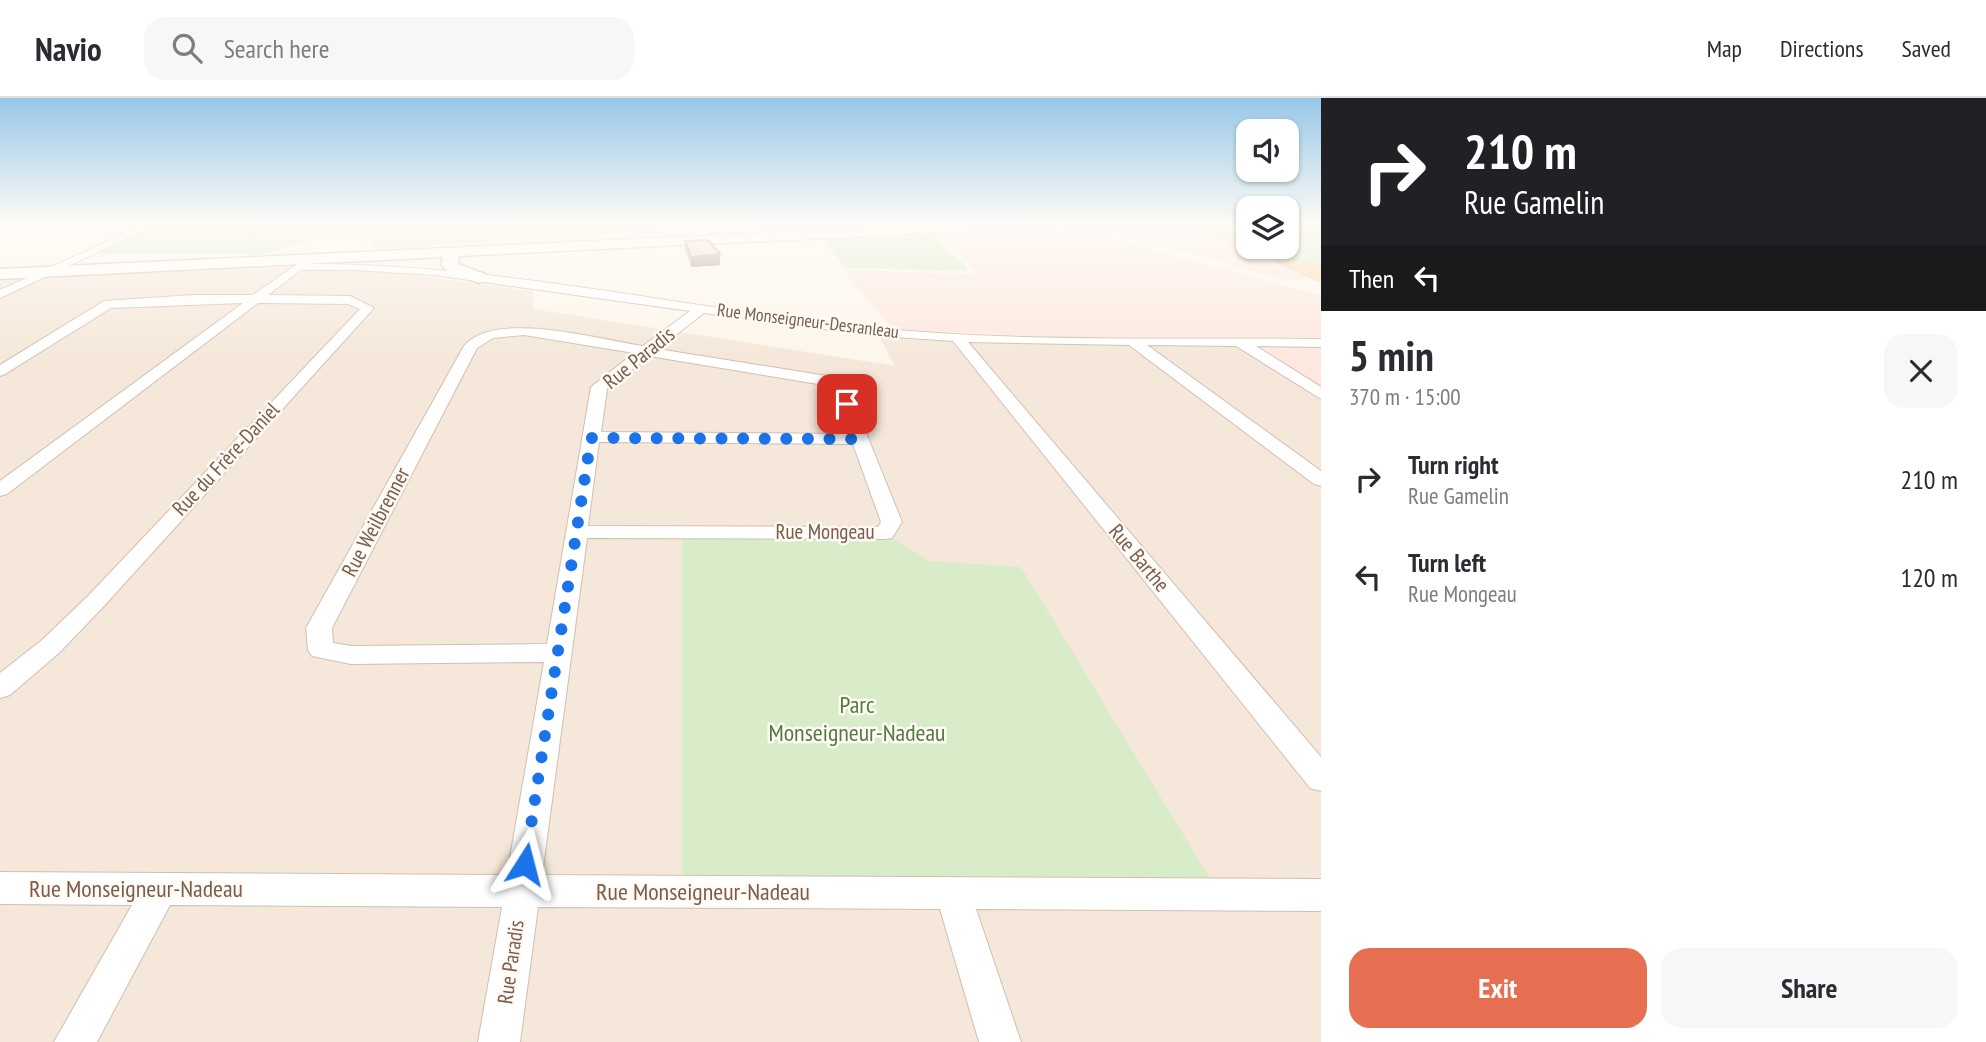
<!DOCTYPE html>
<html lang="en">
<head>
<meta charset="utf-8">
<style>
  :root { --surface:#fff; --page:#f7f7f7; --text:#2b2b33; --muted:#7c7c81; --line:#e1e1e2; --accent:#e76f51 }
  body { margin:0; font-family:"PT Sans Narrow",sans-serif; background:var(--page); color:var(--text); height:100vh; display:flex; flex-direction:column; font-size:26px; white-space:nowrap }
  * { box-sizing:border-box; margin:0 }
  p { font-size:23px; color:var(--muted) }
  .icon { flex:none; width:38px; height:38px; fill:none; stroke:currentColor; stroke-width:2; stroke-linecap:round; stroke-linejoin:round }
  .map { position:relative; flex:1; overflow:hidden }
  .sheet { display:flex; flex-direction:column; background:var(--surface); width:665px }
  .sheet>* { flex:none }
  .guide { background:#202124; color:#fff; overflow:hidden }
  .tools { position:absolute; left:1236px; top:21px; display:grid; gap:14px }
  .tools a { display:grid; place-items:center; width:63px; height:63px; border-radius:14px; background:var(--surface); box-shadow:0 2px 5px #0004; font-size:35px }
  .pin { position:absolute; display:grid; place-items:center; width:60px; height:60px; color:#fff; margin:-30px; border-radius:14px; box-shadow:0 4px 10px #0006 }
  .me { position:absolute; width:77px; margin:-38px; rotate:9deg; stroke-linejoin:round; filter:drop-shadow(0 0 5px #0008) }
  .turn { display:flex; align-items:center; gap:24px; height:147px; padding:0 28px; font-size:32px }
  .turn .icon { width:91px; height:91px; stroke-width:2.5 }
  .turn b { display:block; font-size:49px; line-height:60px }
  .then { display:flex; align-items:center; height:66px; padding:0 28px; background:#0003; gap:14px; font-size:26px }
  .round { display:grid; place-items:center; flex:none; width:74px; height:74px; border-radius:21px; background:var(--page) }
  .head { display:flex; align-items:center; justify-content:space-between; height:119px; padding:0 28px }
  h1 { font-size:42px; font-weight:800; line-height:52px }
  .cta { display:flex; gap:14px; margin-top:auto; padding:14px 28px }
  .cta a { flex:1; height:80px; border-radius:21px; background:var(--accent); color:#fff; font-size:28px; font-weight:800; line-height:80px; text-align:center }
  .cta a+a { background:var(--page); color:var(--text) }
  ul { padding:0; list-style:none }
  li { display:flex; align-items:center; gap:21px; height:98px; padding:0 28px }
  li div { flex:1 }
  li b { display:block; font-size:26px }
  li em { font-style:normal }
  header { display:flex; align-items:center; gap:42px; box-sizing:border-box; height:98px; padding:0 35px; background:var(--surface); border-bottom:2px solid var(--line) }
  header strong { font-size:33px }
  nav { display:flex; gap:38px; margin-inline-start:auto; font-size:24px }
  .search { width:490px; height:63px; background:var(--page); display:flex; align-items:center; gap:18px; box-sizing:border-box; padding:0 24px; border-radius:21px; color:var(--muted); font-size:26px }
  main { display:flex; flex:1; min-height:0 }
  .map>svg:first-child { display:block }
  .residential { fill:#f5e8da }
  .commercial { fill:#fde8e0 }
  .green { fill:#d8ecc9 }
  .lines { fill:none; stroke-linecap:round; stroke-linejoin:round }
  .street-casing { stroke:#d1beb0; stroke-width:2 }
  .secondary-casing { stroke:#d6c0b0; stroke-width:3 }
  .primary-casing { stroke:#dad1cd; stroke-width:2 }
  .street { fill:#fff; fill-rule:evenodd }
  .secondary { fill:#fff; fill-rule:evenodd }
  .primary { fill:#fbd9a5; fill-rule:evenodd }
  .wall { fill:#d1b7a8 }
  .shaded-wall { fill:#aa9588 }
  .building { fill:#f3d5c3; stroke:#aa9588; stroke-width:2 }
  .route { stroke:#1a73e8; stroke-width:12; stroke-dasharray:0 21.6 }
  .labels { text-anchor:middle; stroke-width:5; stroke-linejoin:round; paint-order:stroke }
  .far-street-label { font-size:18px; fill:#7a5c4d; stroke:#fffaf3 }
  .street-label { font-size:21px; fill:#7a5c4d; stroke:#fffaf3 }
  .near-park-label { font-size:24px; fill:#537a41; stroke:#fffaf3 }
  .near-street-label { font-size:24px; fill:#7a5c4d; stroke:#fffaf3 }
</style>
</head>
<body>
<header>
<strong>Navio</strong>
<div class="search"><svg class="icon" aria-label="search" viewBox="0 0 24 24"><circle cx="10" cy="10" r="6"/><path d="M15 15l6 6"/></svg>Search here</div>
<nav><a>Map</a><a>Directions</a><a>Saved</a></nav>
</header>
<main>
<div class="map">
<svg width="1321" height="944" viewBox="0 0 1321 944">
  <rect width="100%" height="100%" fill="#fdf6ec"/>
  <path class="residential" d="M306,169L368,171L533,193V211L895,268L879,238L1321,249V944H0V180Z"/>
  <g class="commercial">
    <path d="M1081,125H1194L1321,183L1280,181Z"/>
    <path d="M1072,130L1321,198V239H1057L894,232L842,171L978,177L940,136Z"/>
    <path d="M1258,249L1321,250V290Z"/>
  </g>
  <g class="green">
    <path d="M154,125H742L743,126C620,138 496,142 373,151L375,143L318,140L266,156H97Z"/>
    <path d="M810,125H930L946,152L963,164L967,173L845,170Z"/>
    <path d="M1321,131V171L1273,149H1286V135Z"/>
    <path d="M682,435H884L930,463L1021,469L1220,797L684,794L682,766Z"/>
  </g>
  <g class="lines">
    <g class="street-casing">
      <g id="street">
        <path d="M148,125H160L0,200V192Z"/>
        <path d="M309,158L314,161L310,166C497,166 681,210 866,229C1017,245 1170,239 1321,241V249L1256,248L1321,289V301L1236,248L1147,247L1321,373V388L1314,386L1129,247L968,244L1321,659V693L1310,690L953,243L867,237L704,215L658,251L827,278L846,285L902,424L892,440L884,441L587,440L542,777L1321,781V813L976,811L1021,944H979L940,811L538,809L520,944H478L502,809L170,807L97,944H54L132,807L0,806V774L507,777L544,564L351,566L312,558L308,552L306,530L464,248C494,211 601,242 643,248L690,213L434,177L353,172H301L268,197L350,198L374,210L104,508L60,554L10,597L0,600V575L42,542L88,498L360,211L348,206L258,205L7,396L0,398V383L243,205L111,210L5,276L0,278V267L104,203L194,197H253ZM524,237L634,255L591,289L547,546L351,548L333,545L332,530L477,250L493,240ZM649,258L824,287L833,291L849,336L601,334L607,291ZM599,344L853,346L881,424L878,429L588,428Z"/>
      </g>
    </g>
    <g class="secondary-casing">
      <path id="secondary" d="M975,125H1209L1213,128L1206,132L1065,129L1058,125L1052,129L459,158L458,166L485,176L487,180L479,185L446,172L441,166L443,159L0,181V171Z"/>
    </g>
    <g class="primary-casing">
      <g id="primary">
        <path d="M1192,125H1211L1248,140V149H1267L1321,171V183L1194,128Z"/>
        <rect x="1286" y="125" width="35" height="9"/>
      </g>
    </g>
    <use href="#street" class="street"/>
    <use href="#secondary" class="secondary"/>
    <use href="#primary" class="primary"/>
  </g>
  <path class="wall" d="M685,143L720,156V167L691,169L685,152Z"/>
  <path class="shaded-wall" d="M720,156V167L691,169V159Z"/>
  <path class="building" d="M708,142L720,156L691,159L685,143Z"/>
  <linearGradient id="sky" x2="0" y2="1"><stop stop-color="#97c7e8"/><stop offset="0.49" stop-color="#fefbf6"/><stop offset="1" stop-color="#fefbf6" stop-opacity="0"/></linearGradient>
  <rect width="1321" height="257" fill="url(#sky)"/>
  <g class="lines">
    <path class="route" d="M525,766L591,340L860,341L847,306"/>
  </g>
  <g class="labels">
    <g class="far-street-label">
      <text transform="translate(808 223) rotate(7)" y="6">Rue Monseigneur-Desranleau</text>
    </g>
    <g class="street-label">
      <text transform="translate(639 260) rotate(-39)" y="7">Rue Paradis</text>
      <text transform="translate(226 361) rotate(-47)" y="7">Rue du Frère-Daniel</text>
      <text transform="translate(376 424) rotate(-62)" y="7">Rue Weilbrenner</text>
      <text x="825" y="441">Rue Mongeau</text>
      <text transform="translate(1139 460) rotate(50)" y="7">Rue Barthe</text>
      <text transform="translate(511 864) rotate(-82)" y="7">Rue Paradis</text>
    </g>
    <g class="near-park-label">
      <text x="857" y="615">Parc<tspan x="857" dy="28">Monseigneur-Nadeau</tspan></text>
    </g>
    <g class="near-street-label">
      <text x="136" y="799">Rue Monseigneur-Nadeau</text>
      <text x="703" y="802">Rue Monseigneur-Nadeau</text>
    </g>
  </g>
</svg>
<div class="tools">
<a><svg class="icon" aria-label="sound" viewBox="0 0 24 24"><path d="M4 9h4l5-4v14l-5-4H4zM17 9q2 3 0 6"/></svg></a>
<a><svg class="icon" aria-label="layers" viewBox="0 0 24 24"><path d="M12 4l9 5-9 5-9-5zM3 14l9 5 9-5"/></svg></a>
</div>
<div class="pin" style="left:847px;top:306px;background:#d93025"><svg class="icon" aria-label="arrive" viewBox="0 0 24 24"><path d="M6 21V4h12l-3 4 3 4H6"/></svg></div>
<svg class="me" style="left:525px;top:766px" viewBox="-20 -20 40 40"><path d="M0-17L14 15 0 8-14 15z" fill="#1a73e8" stroke="#fff" stroke-width="4"/></svg>
</div>
<section class="sheet">
<div class="guide">
<div class="turn"><svg class="icon" aria-label="right" viewBox="0 0 24 24"><path d="M7 20v-9h11M14 6l5 5-5 5"/></svg><div><b>210 m</b>Rue Gamelin</div></div>
<div class="then">Then<svg class="icon" aria-label="left" viewBox="0 0 24 24"><path d="M17 20v-9H6M10 6l-5 5 5 5"/></svg></div>
</div>
<div class="head"><div><h1>5 min</h1><p>370 m · 15:00</p></div><a class="round"><svg class="icon" aria-label="close" viewBox="0 0 24 24"><path d="M6 6l12 12M18 6L6 18"/></svg></a></div>
<ul>
<li><svg class="icon" aria-label="right" viewBox="0 0 24 24"><path d="M7 20v-9h11M14 6l5 5-5 5"/></svg><div><b>Turn right</b><p>Rue Gamelin</p></div><em>210 m</em></li>
<li><svg class="icon" aria-label="left" viewBox="0 0 24 24"><path d="M17 20v-9H6M10 6l-5 5 5 5"/></svg><div><b>Turn left</b><p>Rue Mongeau</p></div><em>120 m</em></li>
</ul>
<div class="cta"><a>Exit</a><a>Share</a></div>
</section>
</main>
</body>
</html>
